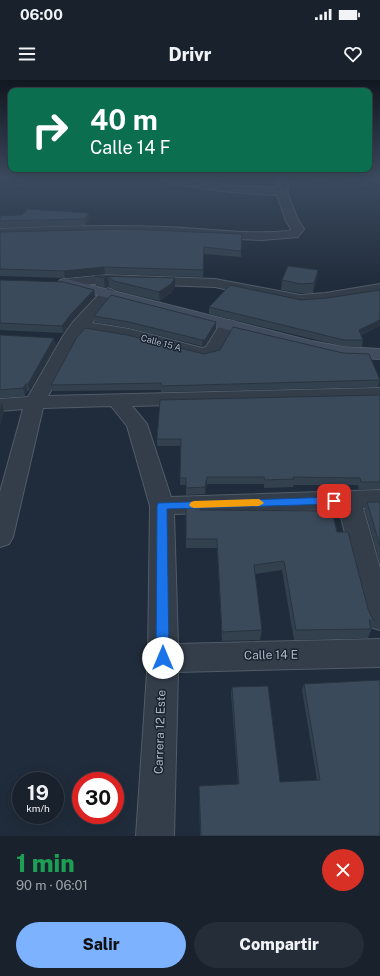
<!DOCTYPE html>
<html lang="es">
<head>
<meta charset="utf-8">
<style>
  :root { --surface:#18212c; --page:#252e38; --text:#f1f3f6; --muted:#9fa3a9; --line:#363e48; --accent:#7cb2ff }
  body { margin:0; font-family:"Public Sans",sans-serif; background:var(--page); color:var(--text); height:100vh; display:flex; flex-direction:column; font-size:15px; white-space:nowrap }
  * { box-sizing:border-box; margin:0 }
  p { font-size:13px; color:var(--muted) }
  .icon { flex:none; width:22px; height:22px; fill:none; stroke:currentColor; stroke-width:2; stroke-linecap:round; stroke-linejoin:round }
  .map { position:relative; height:756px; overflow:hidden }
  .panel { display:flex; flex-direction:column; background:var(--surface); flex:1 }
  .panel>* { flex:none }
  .top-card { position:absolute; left:8px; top:8px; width:364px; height:84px; border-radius:8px; box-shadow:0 4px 16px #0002,0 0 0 1px var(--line); background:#0b6e4f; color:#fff; overflow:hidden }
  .speed { position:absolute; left:12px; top:692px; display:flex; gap:8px; font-size:20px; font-weight:700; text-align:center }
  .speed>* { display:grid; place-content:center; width:52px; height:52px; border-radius:50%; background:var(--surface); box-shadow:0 4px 16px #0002,0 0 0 1px var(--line); line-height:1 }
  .speed small { font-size:10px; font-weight:400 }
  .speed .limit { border:6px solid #d22; background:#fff; color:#111 }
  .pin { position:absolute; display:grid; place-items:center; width:34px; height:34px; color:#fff; margin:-17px; border-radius:8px; box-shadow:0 2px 6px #0006 }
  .me { position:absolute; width:44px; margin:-22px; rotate:0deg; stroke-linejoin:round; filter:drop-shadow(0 0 3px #0008) }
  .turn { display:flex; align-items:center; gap:14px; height:84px; padding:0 16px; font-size:18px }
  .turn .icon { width:52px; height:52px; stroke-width:2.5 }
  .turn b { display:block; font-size:28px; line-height:34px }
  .round { display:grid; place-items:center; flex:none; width:42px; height:42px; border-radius:21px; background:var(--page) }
  .headline { display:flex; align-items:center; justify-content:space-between; height:68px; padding:0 16px }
  h1 { font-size:24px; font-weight:800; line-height:30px; color:#1e9e55 }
  .button { display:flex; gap:8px; margin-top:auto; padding:8px 16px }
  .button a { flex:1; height:46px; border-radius:24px; background:var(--accent); color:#111; font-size:16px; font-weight:800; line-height:46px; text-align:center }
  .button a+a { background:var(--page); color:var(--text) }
  .status { display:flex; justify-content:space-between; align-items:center; height:28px; padding:0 20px; background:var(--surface); direction:ltr }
  .status svg { height:11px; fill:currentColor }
  header { display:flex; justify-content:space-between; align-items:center; height:52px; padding:0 16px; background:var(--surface); font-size:18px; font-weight:800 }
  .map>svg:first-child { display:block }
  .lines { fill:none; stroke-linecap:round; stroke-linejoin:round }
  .minor-casing { stroke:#515c69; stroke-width:2 }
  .tertiary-casing { stroke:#515c69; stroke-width:2 }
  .secondary-casing { stroke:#515c69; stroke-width:2 }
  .minor { fill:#343e4b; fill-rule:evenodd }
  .tertiary { fill:#343e4b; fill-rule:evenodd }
  .secondary { fill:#414d5f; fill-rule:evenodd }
  .wall { fill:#33404e }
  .shaded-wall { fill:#293440 }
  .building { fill:#3b4a5b; stroke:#293440 }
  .route { fill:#1a73e8; stroke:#114b97 }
  .slow { fill:#f59e0b }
  .labels { text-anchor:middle; stroke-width:3; stroke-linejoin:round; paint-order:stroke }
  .far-street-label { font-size:9px; fill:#aeb9c8; stroke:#192330 }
  .near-street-label { font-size:12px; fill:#aeb9c8; stroke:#192330 }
</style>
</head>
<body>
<div class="status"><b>06:00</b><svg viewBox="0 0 49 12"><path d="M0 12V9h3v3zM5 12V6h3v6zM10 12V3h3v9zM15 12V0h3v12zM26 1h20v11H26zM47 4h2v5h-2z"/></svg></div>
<header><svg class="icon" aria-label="menu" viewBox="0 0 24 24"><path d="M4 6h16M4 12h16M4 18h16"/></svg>Drivr<svg class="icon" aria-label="heart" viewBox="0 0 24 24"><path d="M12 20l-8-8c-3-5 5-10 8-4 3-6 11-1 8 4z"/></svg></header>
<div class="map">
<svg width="380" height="756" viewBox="0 0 380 756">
  <rect width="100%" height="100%" fill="#202c3b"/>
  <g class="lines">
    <g class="minor-casing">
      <g id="minor">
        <path d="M160,98H180L223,105L277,108L280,98H290L287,112L298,140L304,149L298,157L262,160L126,154L0,157V149C56,146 112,145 168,147C208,149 248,155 289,151L291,149L286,141L277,115C238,113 199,110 161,100Z"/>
        <path d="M108,208L113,210L116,213L92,243L129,249L202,268L206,267L222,241L228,240L234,241L236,245L218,275L203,279L128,259L85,252L77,262L48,316L380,308V320L132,326L147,344L171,417L380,410V428H363L380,488V550L370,547L366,538L339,429L174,434L178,564L380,559V587L178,592L174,756H136L148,578L150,426L127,346L111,326L43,328L13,457L9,464L0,467V412L23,329L0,331V319L28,317L63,256L73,242L103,210Z"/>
      </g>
    </g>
    <g class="tertiary-casing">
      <path id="tertiary" d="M105,195L215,199L300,215L326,213L380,204V214L326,223L300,225L215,207L105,203L65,207L60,206L58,203L60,200L65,199Z"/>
    </g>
    <g class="secondary-casing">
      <path id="secondary" d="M66,199L311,261L345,267L380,269V279C322,278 266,261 211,245C161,231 111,219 61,206L59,203L61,200Z"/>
    </g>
    <use href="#minor" class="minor"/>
    <use href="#tertiary" class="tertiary"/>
    <use href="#secondary" class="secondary"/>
  </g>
  <g class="wall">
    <path d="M304,98H328L327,100Z"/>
    <path d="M333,98H357V100Z"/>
    <path d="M0,136L90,139L86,145L0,148Z"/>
    <path d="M126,149L241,171V177L204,174L203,197L105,194L65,198L0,196V152Z"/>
    <path d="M318,190L317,199L313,213H300L281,210L282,200Z"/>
    <path d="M95,196L175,198V207L171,213L160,221L115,210L109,207L105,208L96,205Z"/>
    <path d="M0,200L95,216L72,241L63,253L0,250Z"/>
    <path d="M380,210V246L361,255L363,260L362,267L342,266L209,234V227L327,218Z"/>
    <path d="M94,236L216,242V248L205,266H202L129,248L95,242Z"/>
    <path d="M0,255L56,265L29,311H27L25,316L0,318Z"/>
    <path d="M204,274L380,300L378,307L161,312V310L52,311L51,305Z"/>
    <path d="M380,315V409H359L358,405H293V407L264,408V404H207L205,414L186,415V405H180L181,366H157V359Z"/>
    <path d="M367,422H380V483L365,430Z"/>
    <path d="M186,426L201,430L337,452L368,529L372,538L375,540L368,558L294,560L282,490L255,494L262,550L260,560L222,561L217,468H186Z"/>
    <path d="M304,604L380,756H200L199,711L238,704L231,613L232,607L280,702L317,700L302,610Z"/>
  </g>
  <g class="shaded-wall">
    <path d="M89,133L90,139L86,145L85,139Z"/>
    <path d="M104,187L105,194L65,198L64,191Z"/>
    <path d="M318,190L317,199L313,213L314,203Z"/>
    <path d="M108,197L109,207L105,208L104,198Z"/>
    <path d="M175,198V207L171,213L160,221L159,212Z"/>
    <path d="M94,210L95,216L72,241L63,253L62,246L71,234Z"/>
    <path d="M380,240V246L357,256L359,250Z"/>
    <path d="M216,242V248L205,266H202V260Z"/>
    <path d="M54,258L56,265L29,311L28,304Z"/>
    <path d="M26,304L27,311L25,316L23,308Z"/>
    <path d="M2,324L4,332L0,346V331Z"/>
    <path d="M207,397V404L205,414V407Z"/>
  </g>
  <g class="building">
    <path d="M28,129L89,133L85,139L0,141V136L22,135Z"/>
    <path d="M126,149L242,154L241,171L204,167L203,190L104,187L64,191L0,189V152Z"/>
    <path d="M288,186L318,190L314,203L301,204L282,200Z"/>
    <path d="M95,196L175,198L171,204L159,212L114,201L108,197L104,198Z"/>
    <path d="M0,200L64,202L94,210L71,234L62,246L0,243Z"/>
    <path d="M230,205L301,220L327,218L380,210V240L359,250L363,260H344L209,227Z"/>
    <path d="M111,215L216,242L205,260H202L129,242L94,236Z"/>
    <path d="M233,247L343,273L369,274L380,300L161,306V303L51,305L77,257L85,248L127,255L204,274L220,270Z"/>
    <path d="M0,255L54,258L28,304H26L23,308L0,310Z"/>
    <path d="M380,315V402H361L360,398L293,397L294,399L265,400L264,397H207L205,407L186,408V398H180L181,359H157L160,320Z"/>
    <path d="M0,324H2L0,331Z"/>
    <path d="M367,422H380V466Z"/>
    <path d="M201,425L200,430L332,431L337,452H348L368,529L372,538L375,540H369L371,549L296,550L284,481L254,485L262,550L222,552L217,459H186V426Z"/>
    <path d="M380,600V756H201L199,706L239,704L232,607L268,606L280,702L320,700L304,604Z"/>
  </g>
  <linearGradient id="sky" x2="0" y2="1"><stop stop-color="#121820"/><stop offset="0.48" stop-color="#3c4b60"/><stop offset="1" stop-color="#3c4b60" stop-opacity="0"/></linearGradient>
  <rect width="380" height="204" fill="url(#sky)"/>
  <path class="route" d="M334,417L339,421L334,424L167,429L169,578L167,582L163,584L158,582L156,578L157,426L158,423Z"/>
  <path class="slow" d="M259,419L264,423L259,426L194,428L191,427L189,425L191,422L194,421Z"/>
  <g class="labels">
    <g class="far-street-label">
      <text transform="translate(161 263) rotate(15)" y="3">Calle 15 A</text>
    </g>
    <g class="near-street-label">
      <text transform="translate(271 575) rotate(-1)" y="4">Calle 14 E</text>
      <text transform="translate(160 652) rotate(-88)" y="4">Carrera 12 Este</text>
    </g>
  </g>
</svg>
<div class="speed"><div>19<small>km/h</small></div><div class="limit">30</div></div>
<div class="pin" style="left:334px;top:421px;background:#d93025"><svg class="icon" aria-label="arrive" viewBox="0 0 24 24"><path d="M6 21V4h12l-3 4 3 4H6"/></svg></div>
<svg class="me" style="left:163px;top:578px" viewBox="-20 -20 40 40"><circle r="19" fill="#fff"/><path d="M0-13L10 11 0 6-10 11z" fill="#1a73e8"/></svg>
<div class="top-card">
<div class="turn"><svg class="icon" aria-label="right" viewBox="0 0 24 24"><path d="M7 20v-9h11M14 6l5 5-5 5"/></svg><div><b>40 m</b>Calle 14 F</div></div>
</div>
</div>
<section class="panel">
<div class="headline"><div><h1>1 min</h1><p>90 m · 06:01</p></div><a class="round" style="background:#d93025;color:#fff"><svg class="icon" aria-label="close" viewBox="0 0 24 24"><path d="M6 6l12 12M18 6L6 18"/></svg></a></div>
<div class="button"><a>Salir</a><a>Compartir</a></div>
</section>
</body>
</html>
